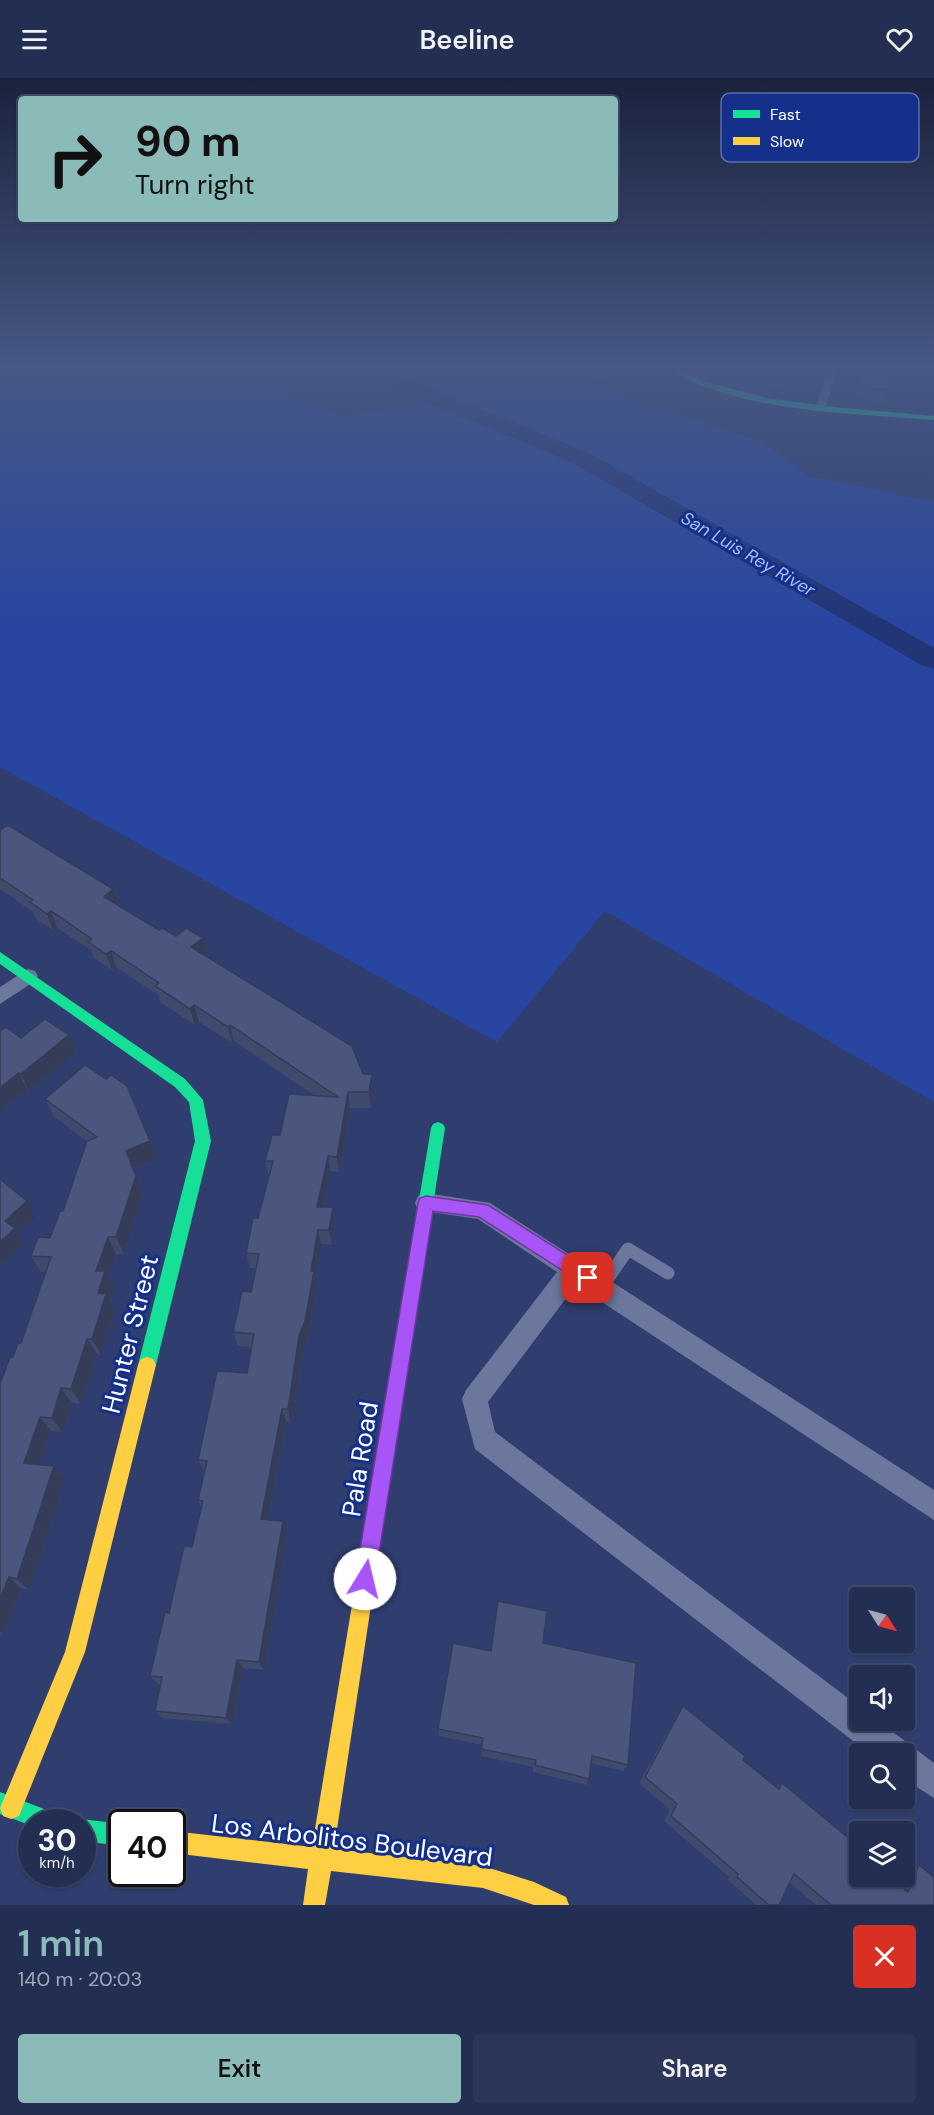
<!DOCTYPE html>
<html lang="en">
<head>
<meta charset="utf-8">
<style>
  :root { --surface:#232e53; --page:#2b365a; --text:#f1f3f6; --muted:#a3a8b8; --line:#404a6a; --accent:#8bbbb9 }
  body { margin:0; font-family:"DM Sans",sans-serif; background:var(--page); color:var(--text); height:100vh; display:flex; flex-direction:column; font-size:22px; white-space:nowrap }
  * { box-sizing:border-box; margin:0 }
  p { font-size:20px; color:var(--muted) }
  .icon { flex:none; width:33px; height:33px; fill:none; stroke:currentColor; stroke-width:2; stroke-linecap:round; stroke-linejoin:round }
  .map { position:relative; height:1827px; overflow:hidden }
  .drawer { display:flex; flex-direction:column; background:var(--surface); flex:1 }
  .drawer>* { flex:none }
  .guide { position:absolute; left:18px; top:18px; width:600px; height:126px; border-radius:6px; box-shadow:0 2px 4px #0004,0 0 0 2px var(--line); background:#8bbbb9; color:#111; overflow:hidden }
  .needle { width:39px; rotate:126deg }
  .tools { position:absolute; left:849px; top:1509px; display:grid; gap:12px }
  .tools a { display:grid; place-items:center; width:66px; height:66px; border-radius:6px; background:var(--surface); box-shadow:0 2px 4px #0004,0 0 0 2px var(--line); font-size:30px }
  .speed { position:absolute; left:18px; top:1731px; display:flex; gap:12px; font-size:30px; font-weight:700; text-align:center }
  .speed>* { display:grid; place-content:center; width:78px; height:78px; border-radius:50%; background:var(--surface); box-shadow:0 2px 4px #0004,0 0 0 2px var(--line); line-height:1 }
  .speed small { font-size:15px; font-weight:400 }
  .speed .limit { border:3px solid #111; border-radius:9px; background:#fff; color:#111 }
  .pin { position:absolute; display:grid; place-items:center; width:51px; height:51px; color:#fff; margin:-26px; border-radius:12px; box-shadow:0 3px 9px #0006 }
  .me { position:absolute; width:66px; margin:-33px; rotate:9deg; stroke-linejoin:round; filter:drop-shadow(0 0 4px #0008) }
  .turn { display:flex; align-items:center; gap:21px; height:126px; padding:0 18px; font-size:27px }
  .turn .icon { width:78px; height:78px; stroke-width:2.5 }
  .turn b { display:block; font-size:42px; line-height:51px }
  .round { display:grid; place-items:center; flex:none; width:63px; height:63px; border-radius:6px; background:var(--page) }
  .overview { display:flex; align-items:center; justify-content:space-between; height:102px; padding:0 18px }
  h1 { font-size:36px; font-weight:600; line-height:45px; color:var(--accent) }
  .action { display:flex; gap:12px; margin-top:auto; padding:12px 18px }
  .action a { flex:1; height:69px; border-radius:6px; background:var(--accent); color:#111; font-size:24px; font-weight:600; line-height:69px; text-align:center }
  .action a+a { background:var(--page); color:var(--text) }
  header { display:flex; justify-content:space-between; align-items:center; height:78px; padding:0 18px; background:var(--surface); font-size:27px; font-weight:600 }
  .map>svg:first-child { display:block }
  .green { fill:#2846a1 }
  .lines { fill:none; stroke-linecap:round; stroke-linejoin:round }
  .river { fill:#213577; fill-rule:evenodd }
  .lane { stroke:#6b779c; stroke-width:13 }
  .street { fill:#6b779c; fill-rule:evenodd }
  .fast { fill:#16e098; fill-rule:evenodd }
  .slow { fill:#ffcf43; fill-rule:evenodd }
  .wall { fill:#404a6c }
  .shaded-wall { fill:#343c58 }
  .building { fill:#4a567e; stroke:#343c58; stroke-width:1.5 }
  .route { fill:#a855f7; stroke:#6d37a1; stroke-width:1.5 }
  .labels { text-anchor:middle; stroke-width:6; stroke-linejoin:round; paint-order:stroke }
  .far-water-label { font-size:18px; font-style:italic; fill:#a8bcf7; stroke:#14308a }
  .near-street-label { font-size:26px; fill:#fff; stroke:#14308a }
  .key { fill:#14308a; stroke:#5a6ead; stroke-width:1.5 }
  .key-label { font-size:16px; fill:#fff }
</style>
</head>
<body>
<header><svg class="icon" aria-label="menu" viewBox="0 0 24 24"><path d="M4 6h16M4 12h16M4 18h16"/></svg>Beeline<svg class="icon" aria-label="heart" viewBox="0 0 24 24"><path d="M12 20l-8-8c-3-5 5-10 8-4 3-6 11-1 8 4z"/></svg></header>
<div class="map">
<svg width="934" height="1827" viewBox="0 0 934 1827">
  <rect width="100%" height="100%" fill="#2f3e6f"/>
  <g class="green">
    <path d="M0,290H56L68,306L118,312L106,290H169L194,303H252L341,337L383,333L420,323L438,315L446,308L449,299L444,290H562L570,300L759,363L809,398L934,424V1024L605,833L497,964L0,689Z"/>
    <path d="M649,290L663,309L578,299L564,290Z"/>
    <path d="M687,290H753L742,312L701,300Z"/>
  </g>
  <g class="lines">
    <path class="river" d="M350,290H380L589,375L934,570V591L923,588L573,385L353,294Z"/>
    <path class="lane" d="M602,1209L628,1171L668,1195"/>
    <g class="street">
      <path d="M828,290H838L826,328L821,331L816,328Z"/>
      <path d="M28,891L35,893L38,898L35,903L0,926V909Z"/>
      <path d="M426,1115L490,1125L934,1412V1442L576,1207L488,1324L495,1354L860,1629V1642H877L934,1685V1720L904,1701V1676H870L475,1371L462,1321L466,1312L557,1194L478,1141L418,1132L415,1125L418,1118Z"/>
    </g>
    <g class="fast">
      <path d="M668,290H678L704,303L766,320L833,329L934,338V342C853,335 737,335 668,290Z"/>
      <path d="M0,874L185,1001L203,1022L211,1063L156,1287L153,1293L147,1295L141,1293L138,1287L195,1063L189,1024L175,1009L0,886Z"/>
      <path d="M438,1044L443,1046L445,1050L384,1442L382,1449L375,1451L368,1449L366,1442L431,1050L433,1046Z"/>
      <path d="M0,1714L57,1736L60,1744H32V1748L0,1736Z"/>
      <path d="M82,1741L122,1746V1768L82,1763V1744H74Z"/>
    </g>
    <g class="slow">
      <path d="M147,1279L153,1281L156,1287L85,1574L19,1738L11,1741L3,1738L0,1730L65,1574L138,1287L141,1281Z"/>
      <path d="M375,1433L382,1435L384,1442L334,1771L483,1788L534,1804L566,1819L569,1827H534L483,1810L331,1793L325,1827H303L308,1791L172,1775V1753L312,1769L366,1442L368,1435Z"/>
    </g>
  </g>
  <g class="wall">
    <path d="M800,290L786,309L764,307L766,295Z"/>
    <path d="M860,290L896,292L895,300L892,312H888L885,324L864,322L865,318L854,317Z"/>
    <path d="M0,752L118,828L159,852L207,876L205,878L363,996H372L373,1012L371,1030H350L339,1094L330,1093L323,1129L335,1144L332,1167L321,1166L316,1201L317,1207L308,1257L303,1271L291,1344L286,1343L268,1442L283,1443L288,1453L264,1592L243,1590L232,1646L162,1640L155,1633L161,1606H158L150,1598L169,1535L192,1469L201,1429L198,1422L204,1393L198,1382L247,1295L251,1269L238,1268L233,1254L251,1214L256,1190H250L246,1175L258,1140L269,1098L265,1083L280,1057L315,1018L234,963L232,965L199,944L195,947L160,924L158,917L116,889L112,892L94,880L91,872L57,850L53,852L36,841L33,834L0,811Z"/>
    <path d="M69,957L76,974L29,1013L27,1011L0,1033L21,960Z"/>
    <path d="M45,1021L157,1081L133,1090L143,1116L124,1176H116L108,1199L114,1210L110,1223L115,1232L101,1277L97,1276L81,1326L72,1325L62,1354L51,1353L40,1386L54,1388L65,1401L29,1512L21,1510L4,1556L0,1555V1306L13,1279L21,1265L46,1195L41,1194L31,1178L50,1160L63,1133L87,1063L54,1039Z"/>
    <path d="M543,1565L628,1687L623,1693L591,1685L589,1701L586,1707L533,1694V1689L481,1678L482,1667L439,1658L438,1651L491,1573Z"/>
    <path d="M683,1628L743,1682L776,1709L782,1705L849,1767L898,1806L901,1798H904V1791L919,1787L934,1827H816L790,1805L779,1827H756L728,1802L729,1799L664,1743L670,1732L639,1705L677,1637Z"/>
  </g>
  <g class="shaded-wall">
    <path d="M794,290H800L786,309L788,298Z"/>
    <path d="M113,811L118,827L110,836L104,819Z"/>
    <path d="M51,833L57,850L53,852L47,836Z"/>
    <path d="M203,860L207,876L195,886L191,869Z"/>
    <path d="M111,873L116,889L112,892L106,876Z"/>
    <path d="M194,927L199,944L195,947L190,931Z"/>
    <path d="M230,947L234,963L232,965L228,949Z"/>
    <path d="M69,957L76,974L29,1013L21,996Z"/>
    <path d="M19,995L27,1011L0,1033V1010Z"/>
    <path d="M372,996L373,1012L371,1030L369,1014Z"/>
    <path d="M348,1014L350,1030L339,1094L337,1079Z"/>
    <path d="M150,1063L157,1081L133,1090L143,1116L124,1176L116,1159L126,1073Z"/>
    <path d="M328,1078L330,1093L320,1143L317,1129Z"/>
    <path d="M27,1123L36,1139L18,1155L24,1166L0,1188V1164L5,1143Z"/>
    <path d="M333,1129L335,1144L332,1167L329,1152Z"/>
    <path d="M318,1152L321,1166L316,1201L317,1207L308,1257L303,1271L291,1344L288,1331L299,1258Z"/>
    <path d="M108,1159L116,1176L108,1199L114,1210L110,1223L115,1232L101,1277L92,1261L98,1215L96,1193Z"/>
    <path d="M87,1261L97,1276L81,1326L71,1311Z"/>
    <path d="M61,1310L72,1325L62,1354L52,1340Z"/>
    <path d="M282,1331L286,1343L266,1452L261,1441Z"/>
    <path d="M40,1339L51,1353L36,1398L24,1385Z"/>
    <path d="M54,1388L65,1401L29,1512L17,1501Z"/>
    <path d="M283,1443L288,1453L264,1592L259,1584Z"/>
    <path d="M9,1499L21,1510L4,1556L0,1553V1521Z"/>
    <path d="M237,1582L243,1590L232,1646L226,1640Z"/>
  </g>
  <g class="building">
    <path d="M768,290H794L788,298L766,295Z"/>
    <path d="M860,290H896L895,300H890L888,312L867,310L868,306L857,305Z"/>
    <path d="M8,747L113,811L104,819L159,852L162,850L176,858L186,850L203,860L191,869L352,968L363,996H372L369,1014H348L337,1079L328,1078L317,1129H333L329,1152H318L311,1193H314L305,1243L299,1258L288,1331H282L261,1441L283,1443L259,1584L237,1582L226,1640L155,1633L162,1599L150,1598L165,1534L169,1535L184,1468L192,1469L203,1423L198,1422L207,1383L198,1382L217,1293L247,1295L254,1256L233,1254L242,1213L251,1214L259,1176L246,1175L253,1140H258L273,1083H265L272,1057H280L289,1016L338,1019L230,947L228,949L194,927L190,931L155,908L159,905L111,873L106,876L88,864L92,861L51,833L47,836L30,824L33,822L0,800V752Z"/>
    <path d="M45,941L69,957L21,996L19,995L0,1010V953L6,949L21,960Z"/>
    <path d="M85,987L106,1001L111,997L127,1008L150,1063L126,1073L136,1098L116,1159H108L96,1193H105L98,1215L106,1216L92,1261H87L71,1311L61,1310L52,1340L40,1339L24,1385L54,1388L17,1501L9,1499L0,1521V1306L10,1279H13L18,1265H21L51,1179L31,1178L38,1159L50,1160L60,1133H63L87,1063L97,1059L45,1021Z"/>
    <path d="M0,1101L27,1123L5,1143L15,1150L0,1164Z"/>
    <path d="M498,1523L547,1533L543,1565L636,1585L628,1687L592,1678L589,1701L535,1687L536,1682L481,1671L483,1660L438,1651L453,1565L491,1573Z"/>
    <path d="M683,1628L745,1678L743,1682L779,1711L782,1705L851,1762L849,1767L860,1775V1798H888L908,1814L919,1787L934,1799V1827H831L794,1796L779,1827H769L737,1799L738,1796L671,1738L677,1726L645,1699Z"/>
  </g>
  <linearGradient id="sky" x2="0" y2="1"><stop stop-color="#1a223d"/><stop offset="0.53" stop-color="#475885"/><stop offset="1" stop-color="#475885" stop-opacity="0"/></linearGradient>
  <rect width="934" height="546" fill="url(#sky)"/>
  <path class="route" d="M426,1118L488,1127L594,1194L596,1200L594,1205L588,1207L582,1205L479,1139L433,1133L375,1501L372,1508L365,1511L358,1508L355,1501L418,1125L420,1120Z"/>
  <g class="labels">
    <g class="far-water-label">
      <text transform="translate(748 476) rotate(30)" y="6">San Luis Rey River</text>
    </g>
    <g class="near-street-label">
      <text transform="translate(130 1256) rotate(-76)" y="9">Hunter Street</text>
      <text transform="translate(360 1381) rotate(-81)" y="9">Pala Road</text>
      <text transform="translate(352 1762) rotate(7)" y="9">Los Arbolitos Boulevard</text>
    </g>
  </g>
  <rect x="721" y="15" width="198" height="69" rx="9" class="key"/>
  <rect x="733" y="32" width="27" height="8" fill="#16e098"/>
  <rect x="733" y="59" width="27" height="8" fill="#ffcf43"/>
  <g class="key-label">
    <text x="770" y="42">Fast</text>
    <text x="770" y="69">Slow</text>
  </g>
</svg>
<div class="tools">
<a><svg class="needle" viewBox="-14 -14 28 28"><path d="M0-13l5 13h-10z" fill="#e53935"/><path d="M0 13l5-13h-10z" fill="#a3a8b8"/></svg></a>
<a><svg class="icon" aria-label="sound" viewBox="0 0 24 24"><path d="M4 9h4l5-4v14l-5-4H4zM17 9q2 3 0 6"/></svg></a>
<a><svg class="icon" aria-label="search" viewBox="0 0 24 24"><circle cx="10" cy="10" r="6"/><path d="M15 15l6 6"/></svg></a>
<a><svg class="icon" aria-label="layers" viewBox="0 0 24 24"><path d="M12 4l9 5-9 5-9-5zM3 14l9 5 9-5"/></svg></a>
</div>
<div class="speed"><div>30<small>km/h</small></div><div class="limit">40</div></div>
<div class="pin" style="left:588px;top:1200px;background:#d93025"><svg class="icon" aria-label="arrive" viewBox="0 0 24 24"><path d="M6 21V4h12l-3 4 3 4H6"/></svg></div>
<svg class="me" style="left:365px;top:1501px" viewBox="-20 -20 40 40"><circle r="19" fill="#fff"/><path d="M0-13L10 11 0 6-10 11z" fill="#a855f7"/></svg>
<div class="guide">
<div class="turn"><svg class="icon" aria-label="right" viewBox="0 0 24 24"><path d="M7 20v-9h11M14 6l5 5-5 5"/></svg><div><b>90 m</b>Turn right</div></div>
</div>
</div>
<section class="drawer">
<div class="overview"><div><h1>1 min</h1><p>140 m · 20:03</p></div><a class="round" style="background:#d93025;color:#fff"><svg class="icon" aria-label="close" viewBox="0 0 24 24"><path d="M6 6l12 12M18 6L6 18"/></svg></a></div>
<div class="action"><a>Exit</a><a>Share</a></div>
</section>
</body>
</html>
